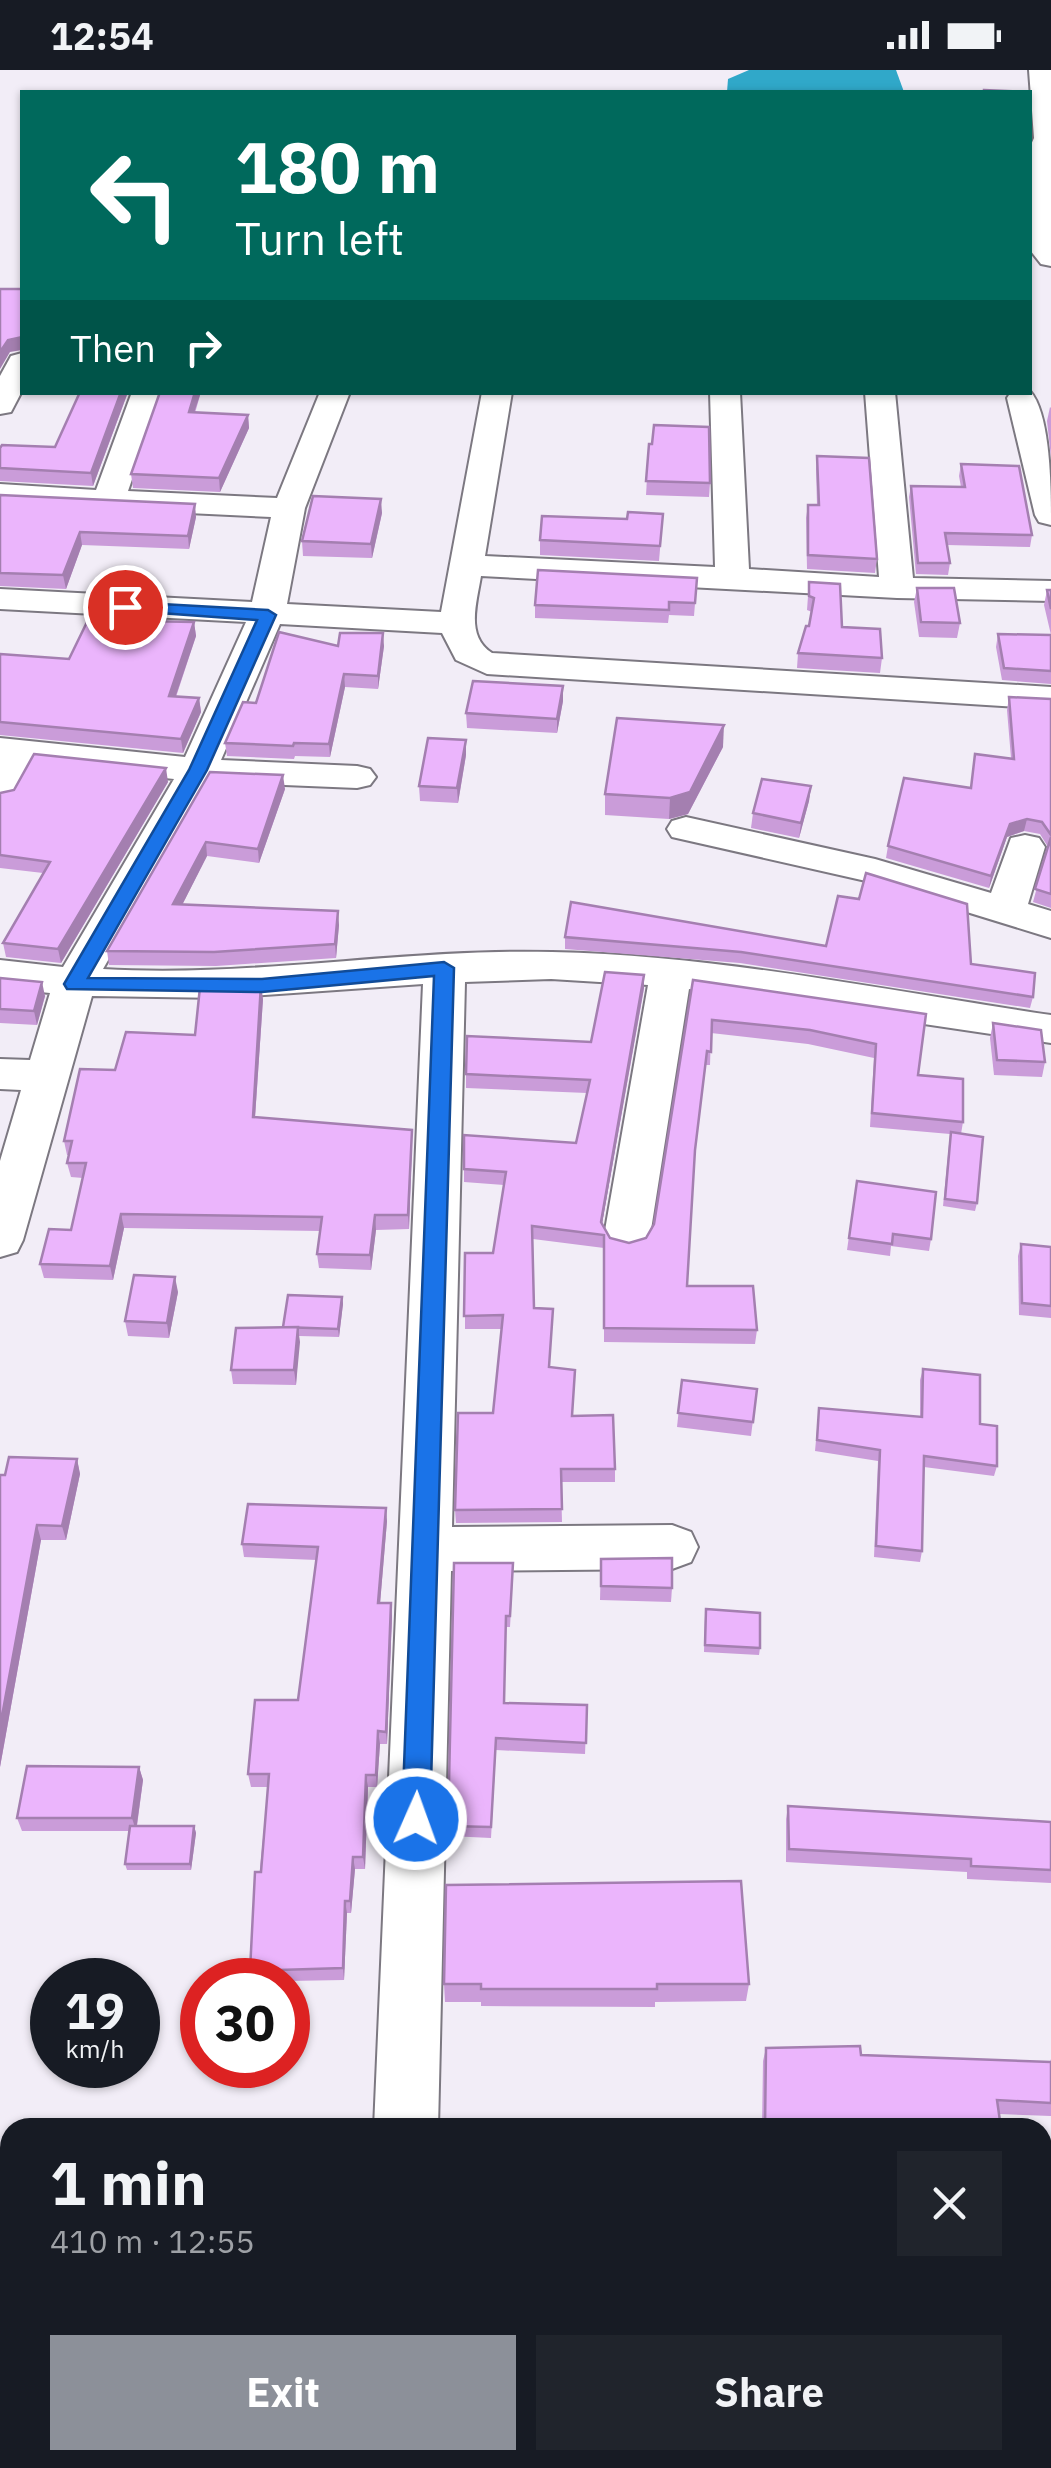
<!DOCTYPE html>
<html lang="en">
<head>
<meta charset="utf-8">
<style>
  :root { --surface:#171b24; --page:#20242c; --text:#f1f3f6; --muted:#9ea1a6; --accent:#8c9099 }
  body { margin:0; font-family:"IBM Plex Sans",sans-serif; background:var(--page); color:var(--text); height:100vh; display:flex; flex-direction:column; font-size:38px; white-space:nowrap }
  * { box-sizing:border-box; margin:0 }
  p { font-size:32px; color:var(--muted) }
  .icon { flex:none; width:55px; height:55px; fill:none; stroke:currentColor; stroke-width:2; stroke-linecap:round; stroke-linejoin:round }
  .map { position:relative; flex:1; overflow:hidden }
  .drawer { position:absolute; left:0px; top:2048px; width:1052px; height:352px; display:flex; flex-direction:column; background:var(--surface); border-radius:30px 30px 0 0; box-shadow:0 2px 8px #0004 }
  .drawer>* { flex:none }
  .top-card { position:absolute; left:20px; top:20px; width:1012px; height:305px; border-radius:0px; box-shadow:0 2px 8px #0004; background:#00695c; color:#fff; overflow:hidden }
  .speed { position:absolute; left:30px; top:1888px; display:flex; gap:20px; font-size:50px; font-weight:700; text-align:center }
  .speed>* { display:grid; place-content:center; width:130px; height:130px; border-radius:50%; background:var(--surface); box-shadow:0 2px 8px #0004; line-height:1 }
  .speed small { font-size:25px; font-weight:400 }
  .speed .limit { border:15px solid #d22; background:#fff; color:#111 }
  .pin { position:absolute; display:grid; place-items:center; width:85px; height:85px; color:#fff; margin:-42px; border:5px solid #fff; border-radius:50%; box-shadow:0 2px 10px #0007 }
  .me { position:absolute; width:110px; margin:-55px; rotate:2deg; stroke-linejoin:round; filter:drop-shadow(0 0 8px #0008) }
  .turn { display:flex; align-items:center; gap:35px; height:210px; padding:0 50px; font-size:45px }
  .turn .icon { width:130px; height:130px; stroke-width:2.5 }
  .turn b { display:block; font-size:70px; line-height:85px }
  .then { display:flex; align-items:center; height:95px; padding:0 50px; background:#0003; gap:20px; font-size:38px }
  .round { display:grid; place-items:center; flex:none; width:105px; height:105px; border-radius:0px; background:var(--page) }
  .overview { display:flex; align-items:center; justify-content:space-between; height:170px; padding:0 50px }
  h1 { font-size:60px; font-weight:800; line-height:75px }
  .button { display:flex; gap:20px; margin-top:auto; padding:20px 50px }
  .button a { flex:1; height:115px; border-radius:0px; background:var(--accent); color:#fff; font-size:40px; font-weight:800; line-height:115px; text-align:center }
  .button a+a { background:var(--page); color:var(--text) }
  .status { display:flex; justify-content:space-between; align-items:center; height:70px; padding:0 50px; background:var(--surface); direction:ltr }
  .status svg { height:28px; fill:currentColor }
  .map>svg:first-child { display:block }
  .water { fill:#30a8c9 }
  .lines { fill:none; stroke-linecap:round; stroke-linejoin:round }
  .minor-casing { stroke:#7c7881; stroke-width:4 }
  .minor { fill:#fff; fill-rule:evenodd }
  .wall { fill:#ca9cd9 }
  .shaded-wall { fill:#a47fb0 }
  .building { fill:#ebb5fc; stroke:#a47fb0; stroke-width:2.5 }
  .route { fill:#1a73e8; stroke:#114b97; stroke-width:2.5 }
</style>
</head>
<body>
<div class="status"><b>12:54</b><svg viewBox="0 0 49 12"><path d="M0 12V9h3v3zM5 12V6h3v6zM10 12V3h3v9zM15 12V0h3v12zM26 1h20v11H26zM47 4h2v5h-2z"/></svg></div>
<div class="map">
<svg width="1051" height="2398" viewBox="0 0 1051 2398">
  <rect width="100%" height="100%" fill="#f2edf7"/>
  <path class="water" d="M749,0H896L904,22H727L728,9Z"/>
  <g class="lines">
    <g class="minor-casing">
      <g id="minor">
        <path d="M1029,0H1051V196L1041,194L1030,180V77L1034,68Z"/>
        <path d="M22,283V321L11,342L0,344V306L11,286Z"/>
        <path d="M1030,321C1051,344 1051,421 1051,455L1039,452L1035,445L1007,328L1011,322Z"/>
        <path d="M132,322H162L128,421L277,428L320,322H350L305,438L287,534L441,542L482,322H512L485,486L715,497L710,322H740L749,499L879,507L865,322H895L913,508L1051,511V531L897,528L481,506C477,532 465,566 492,583L1051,617V639L487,604L456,590L442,563L280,554L221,690L357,696L370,699L376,707L370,715L357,718L210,712L103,899C254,908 402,878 552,882C719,885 886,921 1051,945V973L689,919L650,1166L644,1178L627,1183L610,1178L604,1166L648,915L551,909L465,912L452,1457L672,1455L691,1462L698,1477L691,1492L672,1499L451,1501L438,2058H374L423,914L222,928L92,926L23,1170L17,1182L0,1187V1091L21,1020L0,1019V989L30,990L50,923L0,918V890L63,897L174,709L35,694L14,732L0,735V668L185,687L246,552L0,539V519L252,532L271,447L0,434V414L96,420Z"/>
        <path d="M686,747L875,789L991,823L1011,768L1025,765L1039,768L1045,777L1028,834L1051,841V868L866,811L672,767L667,759L672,751Z"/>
        <path d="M1042,2329H1051V2398H974V2390H1042Z"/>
        <rect x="359" y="2390" width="70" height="8"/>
        <path d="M616,2390H766L763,2398H613Z"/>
      </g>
    </g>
    <use href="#minor" class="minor"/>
  </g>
  <g class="wall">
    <path d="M80,322H128L93,416L0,411V378L55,377Z"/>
    <path d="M160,322H201L195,343L248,345L249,358L220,422L133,418L131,404Z"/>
    <path d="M1050,337L1051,338V387L1047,351Z"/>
    <path d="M649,374L710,413L709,427L646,425Z"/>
    <path d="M817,386L877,489L875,503L807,499L806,448L808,435H817L816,399Z"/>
    <path d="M961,394L1032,465L1030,477L947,475L950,493L948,505L916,504L909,427L911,416L961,417L959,406Z"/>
    <path d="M0,425L196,447L189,479L82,475L66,519L0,516Z"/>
    <path d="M382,443L372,488L303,486L302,471Z"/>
    <path d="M663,444L659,491L540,485V470L627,449Z"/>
    <path d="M697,508L694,546L669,545L668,553L535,548V535Z"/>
    <path d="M809,512L842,557L882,588L880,603L797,598L798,583L809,556L812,542L807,540Z"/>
    <path d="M917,518L960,553L957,568L919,567L914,532Z"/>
    <path d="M1047,520H1051V614L1002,610L996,577L998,564L1051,565L1044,535Z"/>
    <path d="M194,552L196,566L176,627L199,628L201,642L183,683L0,665V584L69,589Z"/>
    <path d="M338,576H384L378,619L345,617L330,687L295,686L294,689L227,686L225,673L256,633Z"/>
    <path d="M1009,627L1051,629V838L1033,832L1048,777L1040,764L1024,761L1007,767L989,818L886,788L888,776L1011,688L1007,640Z"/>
    <path d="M563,631L557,663L467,658L466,643Z"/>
    <path d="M723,677L688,744L669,749L605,745V724Z"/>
    <path d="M466,685L458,733L420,731L419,716Z"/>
    <path d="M210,702L285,719L259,793L207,786L182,835L339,855L336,888L216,896L109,895L107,881Z"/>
    <path d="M168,712L61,893L6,887L3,873L43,803L0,798V723Z"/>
    <path d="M811,716L809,731L799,768L751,758L753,743Z"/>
    <path d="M565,867L826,876L971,894L1033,927L1030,938L740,893L565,879Z"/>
    <path d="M644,905V918L602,1154L610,1168L629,1173L646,1168L654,1154L693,910L926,944L918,1005L963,1052L961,1064L977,1133L975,1141L943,1136L950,1064L870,1057L874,988L808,974L711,963L710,995H706L694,1089L687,1216L757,1260L755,1274L604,1272V1178L533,1169L534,1238L550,1297L572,1346L615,1399V1412H561L562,1452L456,1453L455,1440L493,1343L502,1259H465V1183H493L504,1115L464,1112V1099L576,1073L587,1023L466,1018V1004L591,972Z"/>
    <path d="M0,908L45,926L37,955L0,953Z"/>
    <path d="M263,929L255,1048L412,1060L409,1159L376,1160L371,1200L319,1198L317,1184L320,1161L124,1158L113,1210L44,1208L40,1194L71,1160L83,1108L71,1107L67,1093L69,1085H67L64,1071L115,1000L195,965Z"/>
    <path d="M993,953L1045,992L1042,1007L994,1005L990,968Z"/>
    <path d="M857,1111L931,1169L929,1181L891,1176L890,1186L847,1180Z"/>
    <path d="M1021,1174L1051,1177V1248L1019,1245L1018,1186Z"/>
    <path d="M178,1222L169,1268L128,1266L125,1251Z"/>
    <path d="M342,1227L343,1234L339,1267L299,1266L296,1315L233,1314L231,1300L283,1257Z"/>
    <path d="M923,1299L980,1354L997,1396L994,1406L924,1397L922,1481L920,1492L874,1487L878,1391L815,1381L819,1338L920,1347V1310Z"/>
    <path d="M682,1310L757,1319L751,1366L677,1357Z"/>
    <path d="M77,1389L80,1404L66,1470H41L0,1697V1405H5Z"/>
    <path d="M387,1451L380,1533L392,1546L387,1674H380L377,1717H368L365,1799H355L351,1843H347L344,1910L288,1911V1910H252L250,1901L268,1717H251L248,1704L298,1630L317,1490L244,1487L242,1474Z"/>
    <path d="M601,1489L672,1518L671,1532L600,1530Z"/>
    <path d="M513,1504L510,1557H506L504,1633L587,1635L585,1684L496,1680L491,1768L449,1766L448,1756Z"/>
    <path d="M705,1546L760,1578L759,1585L704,1582Z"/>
    <path d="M139,1697L143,1710L137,1756H194L196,1763L191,1800H127L125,1794L129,1761H22L17,1748Z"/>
    <path d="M788,1736L1051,1752V1813L967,1809V1802L786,1792V1749Z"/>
    <path d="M444,1914H749L746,1931L655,1932V1937L481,1936V1932H445Z"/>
    <path d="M766,1978L861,1985L1050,1992L1051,1989V2046L999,2044L1001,2058H762L763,1991Z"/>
    <path d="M1042,2093H1051V2325L1045,2326V2335L1042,2338Z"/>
    <rect x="0" y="2104" width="10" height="105"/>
    <path d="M10,2390H63V2398H0Z"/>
  </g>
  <g class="shaded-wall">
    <path d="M22,267V280L10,282L0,299V282L8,270Z"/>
    <path d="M121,322H128L93,416L91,403Z"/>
    <path d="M195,322H201L190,355L189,342Z"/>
    <path d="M248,345L249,358L220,422L219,408Z"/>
    <path d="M381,429L382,443L372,488L371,474Z"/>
    <path d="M195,434L196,447L189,479L188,466Z"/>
    <path d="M80,462L82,475L66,519L63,505Z"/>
    <path d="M194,552L196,566L171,640L169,626Z"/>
    <path d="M383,563L384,576L378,619V606Z"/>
    <path d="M344,604L345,617L330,687L329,674Z"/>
    <path d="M563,616V631L557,663V649Z"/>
    <path d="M199,628L201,642L183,683L181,669Z"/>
    <path d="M724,655L723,677L688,744L669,749L670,728Z"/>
    <path d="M466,670V685L458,733L457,718Z"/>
    <path d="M166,698L168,712L61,893L58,879Z"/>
    <path d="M283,705L285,719L259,793L258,779Z"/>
    <path d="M811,716L809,731L799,768L801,753Z"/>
    <path d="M1027,749L1024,761L1007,767L989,818L991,806L1010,754Z"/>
    <path d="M206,772L207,786L175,849L173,834Z"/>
    <path d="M338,841L339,855L336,888L335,874Z"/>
    <path d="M644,905V918L600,1165L601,1152Z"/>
    <path d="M42,912L45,926L37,955L34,941Z"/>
    <path d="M261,914L263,929L254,1062L253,1047Z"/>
    <path d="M412,1060V1074L409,1159L408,1145Z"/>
    <path d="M121,1144L124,1158L113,1210L110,1196Z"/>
    <path d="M375,1145L376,1160L371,1200L370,1185Z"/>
    <path d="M175,1207L178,1222L169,1268L167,1253Z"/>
    <path d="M342,1227L343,1234L339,1267L338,1259Z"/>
    <path d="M298,1257L300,1272L296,1315L294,1300Z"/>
    <path d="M77,1389L80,1404L66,1470L62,1456Z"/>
    <path d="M386,1438L387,1451L379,1546L378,1533Z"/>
    <path d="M37,1455L41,1470L0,1697V1657Z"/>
    <path d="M391,1533L392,1546L387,1674L386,1662Z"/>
    <path d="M378,1661L380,1674L377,1717L376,1705Z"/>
    <path d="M139,1697L143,1710L136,1761L132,1748Z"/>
    <path d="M366,1705L368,1717L365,1799L363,1787Z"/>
    <path d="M194,1756L196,1763L191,1800L190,1794Z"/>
    <path d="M353,1787L355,1799L351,1843L350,1831Z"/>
    <path d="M345,1831L347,1843L344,1910L343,1898Z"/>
    <path d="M57,2390H63V2398H60L57,2394Z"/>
  </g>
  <g class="building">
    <path d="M984,20L1028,22H984Z"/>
    <path d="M0,219H22V275V267L8,270L0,282Z"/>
    <path d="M80,322H121L91,403L0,398V378L2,375L55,377Z"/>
    <path d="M160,322H195L189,342L248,345L219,408L131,404Z"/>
    <path d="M654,355L709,357L710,413L646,411L649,374H652Z"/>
    <path d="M817,386L869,388L877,489L808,485V435H819Z"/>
    <path d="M961,394L1019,396L1032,465L945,463L950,493H918L911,416L965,417Z"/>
    <path d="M0,425L195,434L188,466L80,462L63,505L0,503Z"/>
    <path d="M313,426L381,429L371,474L302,471Z"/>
    <path d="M628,442L663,444L660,476L540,470L542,446L627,449Z"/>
    <path d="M538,500L697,508L695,533L669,532V540L535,535Z"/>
    <path d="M809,512L840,514L842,557L880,559L882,588L798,583L806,556H809L814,528L809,526Z"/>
    <path d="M917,518H954L960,553L921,552Z"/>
    <path d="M1047,520H1051V539Z"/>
    <path d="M88,550L194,552L169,626L199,628L181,669L0,652V584L69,589Z"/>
    <path d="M279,562L338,576L340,563H383L378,606L344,604L329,674L294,673L293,676L225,673L243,632L256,633Z"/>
    <path d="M998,564L1051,565V601L1004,598Z"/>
    <path d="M473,611L563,616L557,649L466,643Z"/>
    <path d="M1009,627L1051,629V765L1042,752L1027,749L1010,754L991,806L888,776L904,708L971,718L975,684L1014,689Z"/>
    <path d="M617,648L724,655L690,722L670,728L605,724Z"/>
    <path d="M428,668L466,670L457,718L419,716Z"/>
    <path d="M34,684L166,698L58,879L3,873L50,792L0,785V723L14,720Z"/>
    <path d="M210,702L283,705L258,779L206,772L173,834L338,841L335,874L214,882L107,881Z"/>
    <path d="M762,709L811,716L801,753L753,743Z"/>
    <path d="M1051,767V824L1035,819Z"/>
    <path d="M866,803L967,834L971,894L1035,903L1033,927L741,882L565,867L571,832L826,876L838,826L859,829Z"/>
    <path d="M605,902L644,905L601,1152L610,1168L629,1173L646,1168L654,1154L693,910L926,944L918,1005L963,1009V1052L872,1043L876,974L810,960L712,950L711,982L707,981L695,1080L687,1216H753L757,1260L604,1258V1165L532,1156L534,1238L553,1239L549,1297L575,1300L572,1346L613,1345L615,1399H561L562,1439L455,1440L458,1343H493L503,1245L464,1246L465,1183H493L506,1102L464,1099V1065L576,1073L590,1010L466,1004L467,966L591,972Z"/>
    <path d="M0,908L42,912L34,941L0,939Z"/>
    <path d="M261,914L253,1047L412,1060L408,1145H375L370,1185L317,1184L322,1147L121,1144L110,1196L40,1194L49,1159L71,1160L86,1093H67L72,1071H64L80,999L115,1000L126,962L195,965L200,917Z"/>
    <path d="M993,953L1041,960L1045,992L997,990Z"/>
    <path d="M951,1062L983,1067L977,1133L945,1129Z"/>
    <path d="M857,1111L936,1122L931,1169L893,1164L892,1174L849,1168Z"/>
    <path d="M1021,1174L1051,1177V1236L1022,1233Z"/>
    <path d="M134,1205L175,1207L167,1253L125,1251Z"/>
    <path d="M288,1225L342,1227L338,1259L283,1257Z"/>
    <path d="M298,1257L294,1300H231L236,1258Z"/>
    <path d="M923,1299L980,1305V1354L997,1356V1396L924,1386L922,1481L876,1476L880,1380L817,1370L819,1338L922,1347Z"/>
    <path d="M682,1310L757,1319L753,1352L678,1343Z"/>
    <path d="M9,1387L77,1389L62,1456L37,1455L0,1657V1405H5Z"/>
    <path d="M248,1434L386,1438L378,1533H391L386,1662L378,1661L376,1705H366L363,1787H353L350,1831H345L343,1898L250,1901L255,1802H261L269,1704H248L255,1630H298L318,1477L242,1474Z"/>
    <path d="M672,1488V1518L601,1516V1489Z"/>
    <path d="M454,1493H513L510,1546H506L504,1633L587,1635L586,1673L496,1668L491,1757L448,1756Z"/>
    <path d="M706,1539L760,1543V1578L705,1575Z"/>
    <path d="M27,1696L139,1697L132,1748H17Z"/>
    <path d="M788,1736L1051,1752V1800L971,1796V1789L789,1779Z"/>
    <path d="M130,1756H194L190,1794H125Z"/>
    <path d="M741,1811L749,1914H657V1919H481V1914H444L446,1815Z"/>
    <path d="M860,1976L861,1985L1051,1992V2033L997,2030L1001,2058H765L766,1978Z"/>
    <path d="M1042,2093H1051V2315L1046,2316L1045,2335H1042Z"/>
    <rect x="0" y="2104" width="10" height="90"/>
    <path d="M6,2281H10V2390H57V2394L0,2398V2353Z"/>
    <path d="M126,2390H198V2396L125,2398Z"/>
  </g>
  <path class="route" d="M125,532L268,540L276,545L207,700L88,908L262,909L444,892L454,898L430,1749L426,1758L416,1761L406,1758L402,1749L434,906L262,922L67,919L64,914L189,700L257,550L119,540V533Z"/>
</svg>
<div class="speed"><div>19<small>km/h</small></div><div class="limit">30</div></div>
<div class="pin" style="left:125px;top:537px;background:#d93025"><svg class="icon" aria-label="arrive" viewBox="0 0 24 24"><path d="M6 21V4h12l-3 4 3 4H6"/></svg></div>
<svg class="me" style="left:416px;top:1749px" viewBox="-20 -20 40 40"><circle r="17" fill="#1a73e8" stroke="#fff" stroke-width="3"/><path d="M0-11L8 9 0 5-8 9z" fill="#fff"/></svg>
<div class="top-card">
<div class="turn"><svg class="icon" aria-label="left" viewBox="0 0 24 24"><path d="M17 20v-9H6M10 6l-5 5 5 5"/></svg><div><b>180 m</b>Turn left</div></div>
<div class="then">Then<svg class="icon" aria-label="right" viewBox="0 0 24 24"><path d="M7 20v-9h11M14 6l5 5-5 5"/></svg></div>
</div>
<section class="drawer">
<div class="overview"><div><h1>1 min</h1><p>410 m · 12:55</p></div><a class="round"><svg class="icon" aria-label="close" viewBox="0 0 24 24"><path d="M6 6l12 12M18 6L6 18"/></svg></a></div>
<div class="button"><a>Exit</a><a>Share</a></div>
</section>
</div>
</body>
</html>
